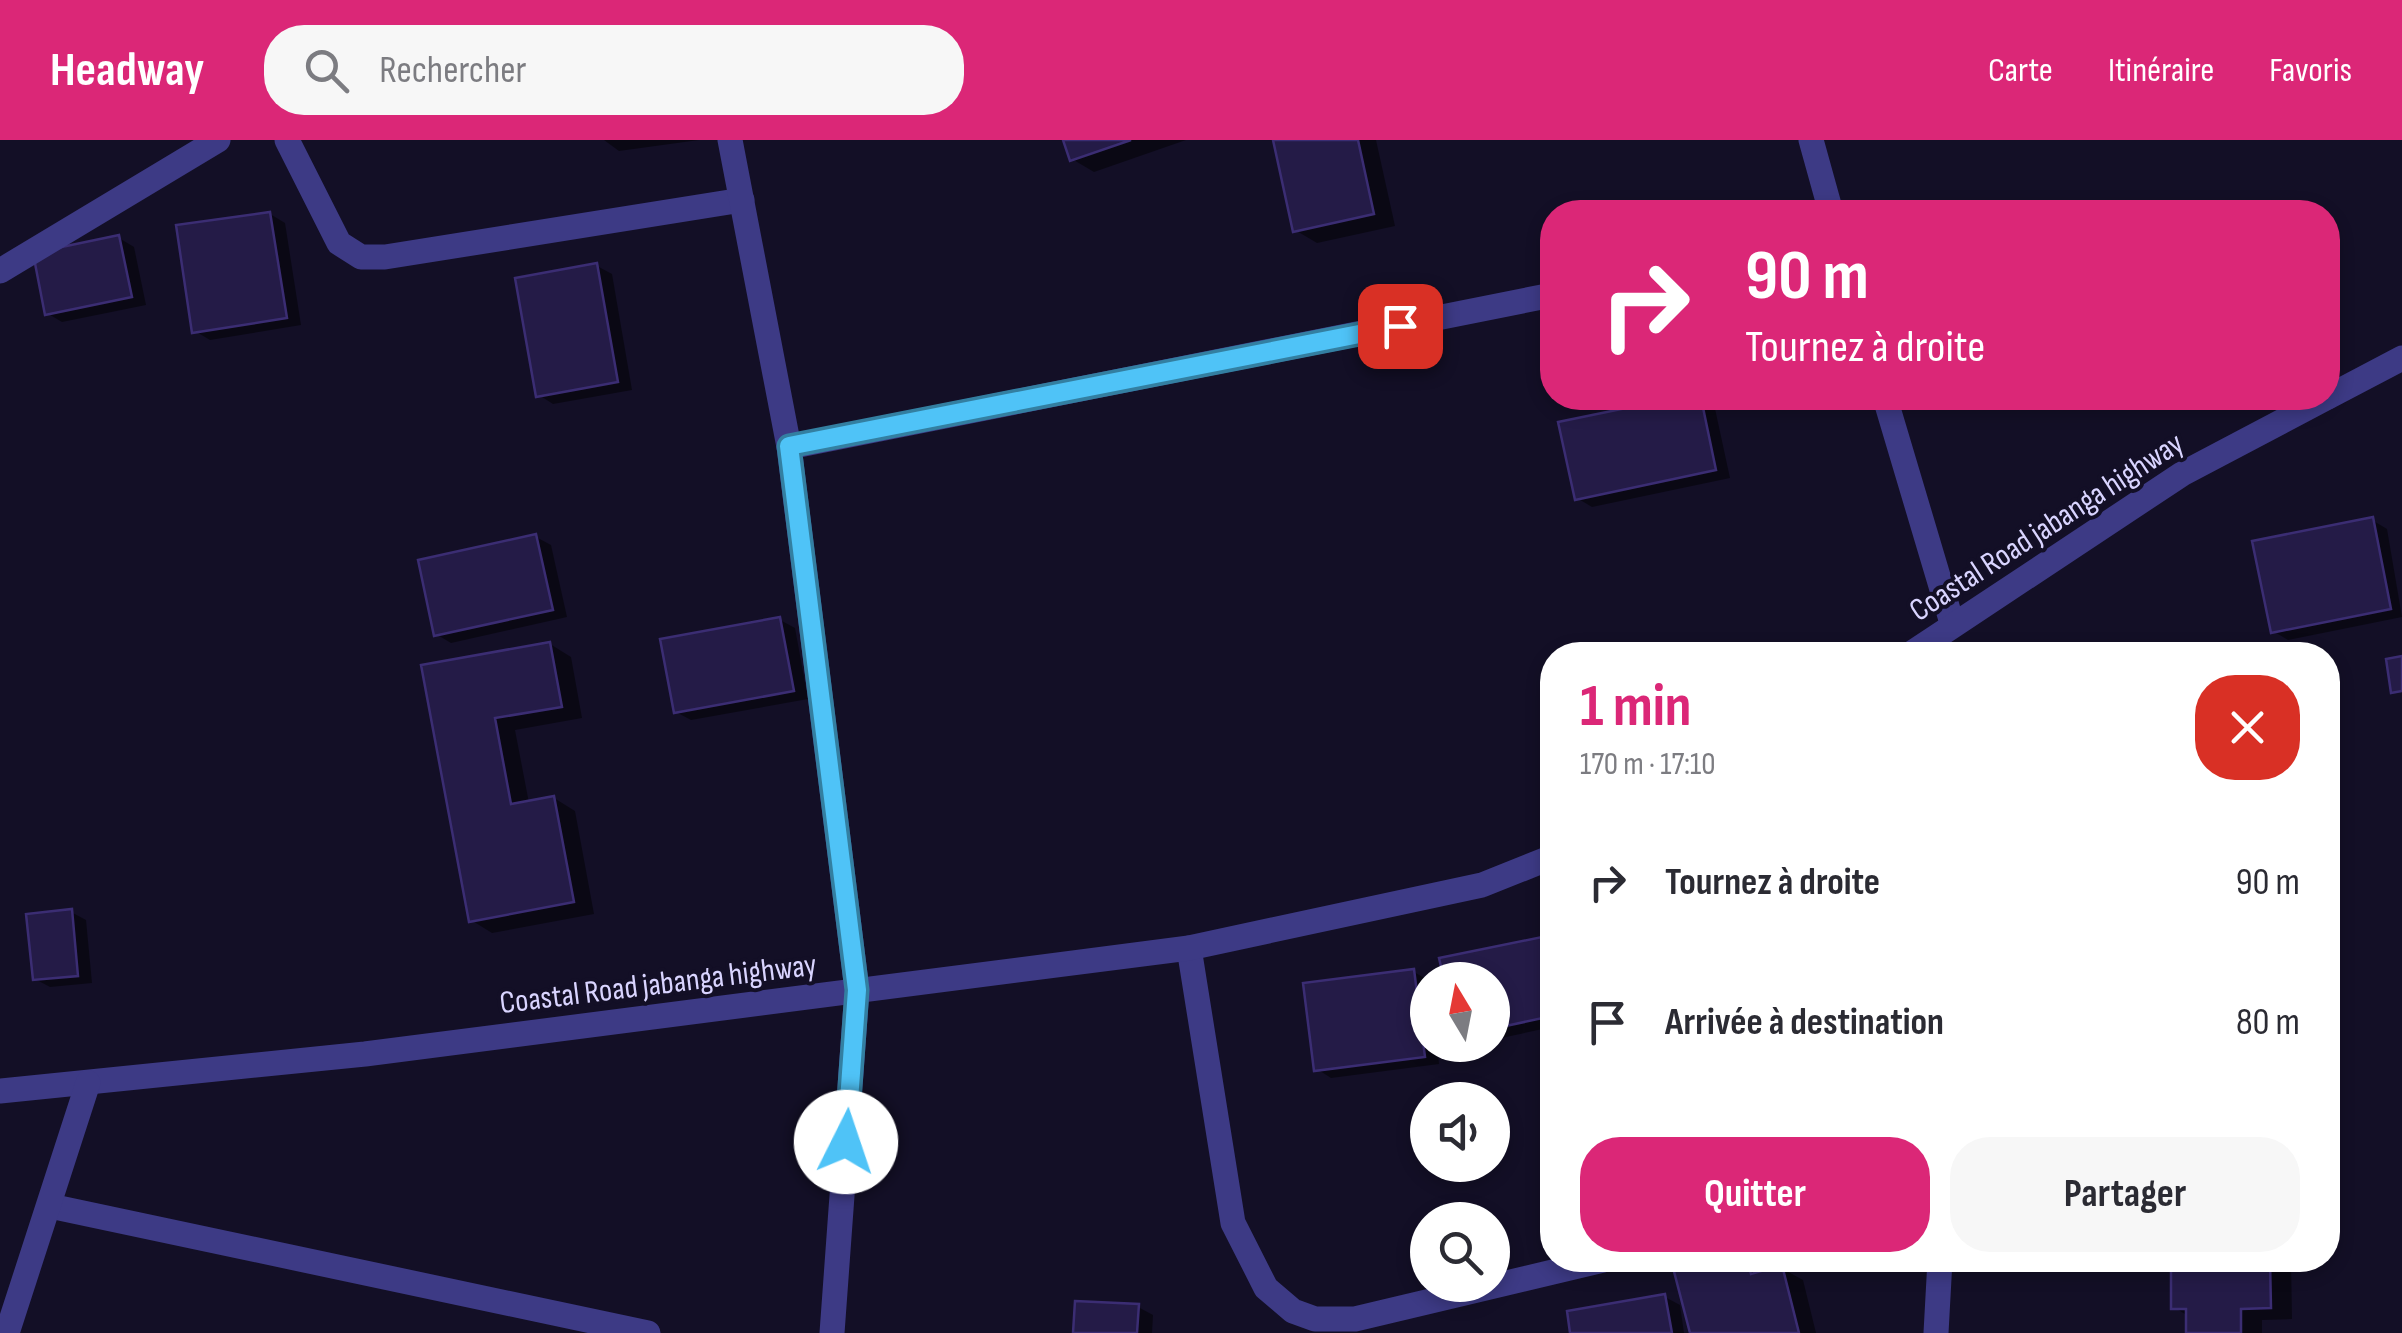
<!DOCTYPE html>
<html lang="fr">
<head>
<meta charset="utf-8">
<style>
  :root { --surface:#fff; --page:#f7f7f7; --text:#2b2b33; --muted:#7c7c81; --accent:#db2777 }
  body { margin:0; font-family:"Sofia Sans Condensed",sans-serif; background:var(--page); color:var(--text); height:100vh; display:flex; flex-direction:column; font-size:38px; white-space:nowrap }
  * { box-sizing:border-box; margin:0 }
  p { font-size:32px; color:var(--muted) }
  .icon { flex:none; width:55px; height:55px; fill:none; stroke:currentColor; stroke-width:2; stroke-linecap:round; stroke-linejoin:round }
  .map { position:relative; flex:1; overflow:hidden }
  .details { position:absolute; left:1540px; top:502px; width:800px; height:630px; display:flex; flex-direction:column; background:var(--surface); border-radius:40px; box-shadow:0 5px 15px #0003 }
  .details>* { flex:none }
  .top-card { position:absolute; left:1540px; top:60px; width:800px; height:210px; border-radius:40px; box-shadow:0 5px 15px #0003; background:#db2777; color:#fff; overflow:hidden }
  .needle { width:65px; rotate:350deg }
  .buttons { position:absolute; left:1410px; top:822px; display:grid; gap:20px }
  .buttons a { display:grid; place-items:center; width:100px; height:100px; border-radius:50%; background:var(--surface); box-shadow:0 5px 15px #0003; font-size:50px }
  .pin { position:absolute; display:grid; place-items:center; width:85px; height:85px; color:#fff; margin:-42px; border-radius:20px; box-shadow:0 5px 15px #0006 }
  .me { position:absolute; width:110px; margin:-55px; rotate:4deg; stroke-linejoin:round; filter:drop-shadow(0 0 8px #0008) }
  .turn { display:flex; align-items:center; gap:35px; height:210px; padding:0 40px; font-size:45px }
  .turn .icon { width:130px; height:130px; stroke-width:2.5 }
  .turn b { display:block; font-size:70px; line-height:85px }
  .round { display:grid; place-items:center; flex:none; width:105px; height:105px; border-radius:40px; background:var(--page) }
  .headline { display:flex; align-items:center; justify-content:space-between; height:170px; padding:0 40px }
  h1 { font-size:60px; font-weight:700; line-height:75px; color:var(--accent) }
  .button { display:flex; gap:20px; margin-top:auto; padding:20px 40px }
  .button a { flex:1; height:115px; border-radius:40px; background:var(--accent); color:#fff; font-size:40px; font-weight:700; line-height:115px; text-align:center }
  .button a+a { background:var(--page); color:var(--text) }
  ul { padding:0; list-style:none }
  li { display:flex; align-items:center; gap:30px; height:140px; padding:0 40px }
  li div { flex:1 }
  li b { display:block; font-size:38px }
  li em { font-style:normal }
  header { display:flex; align-items:center; gap:60px; box-sizing:border-box; height:140px; padding:0 50px; background:var(--accent); color:#fff }
  header strong { font-size:48px }
  nav { display:flex; gap:55px; margin-inline-start:auto; font-size:35px }
  .search { width:700px; height:90px; background:var(--page); display:flex; align-items:center; gap:25px; box-sizing:border-box; padding:0 35px; border-radius:40px; color:var(--muted); font-size:38px }
  .map>svg:first-child { display:block }
  .shadow { fill:#0007 }
  .building { fill:#241b47; stroke:#3b2d73; stroke-width:2.5 }
  .lines { fill:none; stroke-linecap:round; stroke-linejoin:round }
  .minor { stroke:#3d3a85; stroke-width:25 }
  .route-casing { stroke:#337fa1; stroke-width:25 }
  .route { stroke:#4fc3f7; stroke-width:18 }
  .labels { text-anchor:middle; stroke-width:8; stroke-linejoin:round; paint-order:stroke }
  .street-label { font-size:32px; fill:#d9d4ff; stroke:#130f26 }
</style>
</head>
<body>
<header>
<strong>Headway</strong>
<div class="search"><svg class="icon" aria-label="search" viewBox="0 0 24 24"><circle cx="10" cy="10" r="6"/><path d="M15 15l6 6"/></svg>Rechercher</div>
<nav><a>Carte</a><a>Itinéraire</a><a>Favoris</a></nav>
</header>
<div class="map">
<svg width="2402" height="1193" viewBox="0 0 2402 1193">
  <rect width="100%" height="100%" fill="#130f26"/>
  <g class="shadow">
    <path d="M604,0H699L619,11Z"/>
    <path d="M1065,0H1186L1094,32L1072,19Z"/>
    <path d="M1275,0H1376L1395,86L1317,103L1295,90Z"/>
    <path d="M270,74L285,83L301,185L210,200L195,191Z"/>
    <path d="M119,98L134,107L146,165L62,182L47,173Z"/>
    <path d="M597,126L612,134L632,250L553,264L539,255Z"/>
    <path d="M1687,258H1703L1714,264L1730,338L1592,367L1577,358L1561,284Z"/>
    <path d="M2372,380L2387,389L2402,477L2288,500L2273,491Z"/>
    <path d="M536,397L551,405L567,477L451,503L436,494Z"/>
    <path d="M780,480L795,488L808,559L691,580L676,572Z"/>
    <path d="M550,504L571,517L582,578L515,590L529,663L554,658L575,671L594,774L492,793L471,780L424,527Z"/>
    <path d="M71,772L86,780L92,843L50,847L35,839Z"/>
    <path d="M1552,797V887L1492,900V840H1446L1442,820Z"/>
    <path d="M1414,832L1428,840V905H1437L1439,924L1331,938L1317,929Z"/>
    <path d="M1673,1120H1764L1767,1132L1781,1128L1803,1140L1816,1193H1692Z"/>
    <path d="M2173,1120H2291L2292,1179L2262,1180V1193H2189L2188,1176L2174,1167Z"/>
    <path d="M1665,1157L1680,1165L1684,1193H1573L1570,1173Z"/>
    <path d="M1077,1163L1138,1167L1153,1175L1152,1193H1075Z"/>
  </g>
  <g class="building">
    <path d="M1063,0H1131L1070,21Z"/>
    <path d="M1273,0H1358L1374,74L1293,92Z"/>
    <path d="M270,72L287,178L192,193L176,85Z"/>
    <path d="M119,95L132,157L45,175L33,113Z"/>
    <path d="M597,123L618,242L536,257L515,138Z"/>
    <path d="M1675,258H1701L1716,330L1575,360L1558,282Z"/>
    <path d="M2373,377L2391,469L2271,493L2252,401Z"/>
    <path d="M536,394L553,470L434,496L418,420Z"/>
    <path d="M780,477L794,551L674,573L660,499Z"/>
    <path d="M550,502L562,567L495,578L511,664L554,656L574,762L469,782L421,525Z"/>
    <path d="M2402,516V551L2391,553L2386,519Z"/>
    <path d="M72,769L78,836L33,840L26,774Z"/>
    <path d="M1552,795V876L1492,889V840H1444L1439,818Z"/>
    <path d="M1414,829L1425,917L1314,931L1303,843Z"/>
    <path d="M1671,1120H1747L1751,1134L1782,1125L1799,1193H1690Z"/>
    <path d="M2171,1120H2270L2271,1168L2241,1169V1193H2186V1169H2171Z"/>
    <path d="M1665,1154L1672,1193H1570L1567,1171Z"/>
    <path d="M1075,1161L1139,1164L1137,1193H1073Z"/>
  </g>
  <g class="lines">
    <g class="minor">
      <path d="M287,0L339,103L361,117H385L742,60"/>
      <path d="M730,0L789,307L857,850L832,1193"/>
      <path d="M1811,0L1831,72"/>
      <path d="M0,131L218,0"/>
      <path d="M2328,257L2402,218"/>
      <path d="M1885,258L1952,483"/>
      <path d="M789,307L1552,155"/>
      <path d="M1909,515L2182,334L2326,258"/>
      <path d="M1189,808L1233,1083L1266,1148L1293,1171L1315,1179H1355L1603,1120"/>
      <path d="M0,951L365,914L1189,808L1482,745L1552,717"/>
      <path d="M50,1066L648,1193"/>
      <path d="M7,1193L88,943"/>
      <path d="M1936,1193L1940,1120"/>
    </g>
  </g>
  <g class="lines">
    <g class="route-casing">
      <path id="route" d="M846,1002L857,850L789,306L1400,186"/>
    </g>
    <use href="#route" class="route"/>
  </g>
  <g class="labels">
    <g class="street-label">
      <text transform="translate(2046 386) rotate(-33)" y="11">Coastal Road jabanga highway</text>
      <text transform="translate(658 843) rotate(-7)" y="11">Coastal Road jabanga highway</text>
    </g>
  </g>
</svg>
<div class="buttons">
<a><svg class="needle" viewBox="-14 -14 28 28"><path d="M0-13l5 13h-10z" fill="#e53935"/><path d="M0 13l5-13h-10z" fill="#7c7c81"/></svg></a>
<a><svg class="icon" aria-label="sound" viewBox="0 0 24 24"><path d="M4 9h4l5-4v14l-5-4H4zM17 9q2 3 0 6"/></svg></a>
<a><svg class="icon" aria-label="search" viewBox="0 0 24 24"><circle cx="10" cy="10" r="6"/><path d="M15 15l6 6"/></svg></a>
</div>
<div class="pin" style="left:1400px;top:186px;background:#d93025"><svg class="icon" aria-label="arrive" viewBox="0 0 24 24"><path d="M6 21V4h12l-3 4 3 4H6"/></svg></div>
<svg class="me" style="left:846px;top:1002px" viewBox="-20 -20 40 40"><circle r="19" fill="#fff"/><path d="M0-13L10 11 0 6-10 11z" fill="#4fc3f7"/></svg>
<div class="top-card">
<div class="turn"><svg class="icon" aria-label="right" viewBox="0 0 24 24"><path d="M7 20v-9h11M14 6l5 5-5 5"/></svg><div><b>90 m</b>Tournez à droite</div></div>
</div>
<section class="details">
<div class="headline"><div><h1>1 min</h1><p>170 m · 17:10</p></div><a class="round" style="background:#d93025;color:#fff"><svg class="icon" aria-label="close" viewBox="0 0 24 24"><path d="M6 6l12 12M18 6L6 18"/></svg></a></div>
<ul>
<li><svg class="icon" aria-label="right" viewBox="0 0 24 24"><path d="M7 20v-9h11M14 6l5 5-5 5"/></svg><div><b>Tournez à droite</b></div><em>90 m</em></li>
<li><svg class="icon" aria-label="arrive" viewBox="0 0 24 24"><path d="M6 21V4h12l-3 4 3 4H6"/></svg><div><b>Arrivée à destination</b></div><em>80 m</em></li>
</ul>
<div class="button"><a>Quitter</a><a>Partager</a></div>
</section>
</div>
</body>
</html>
